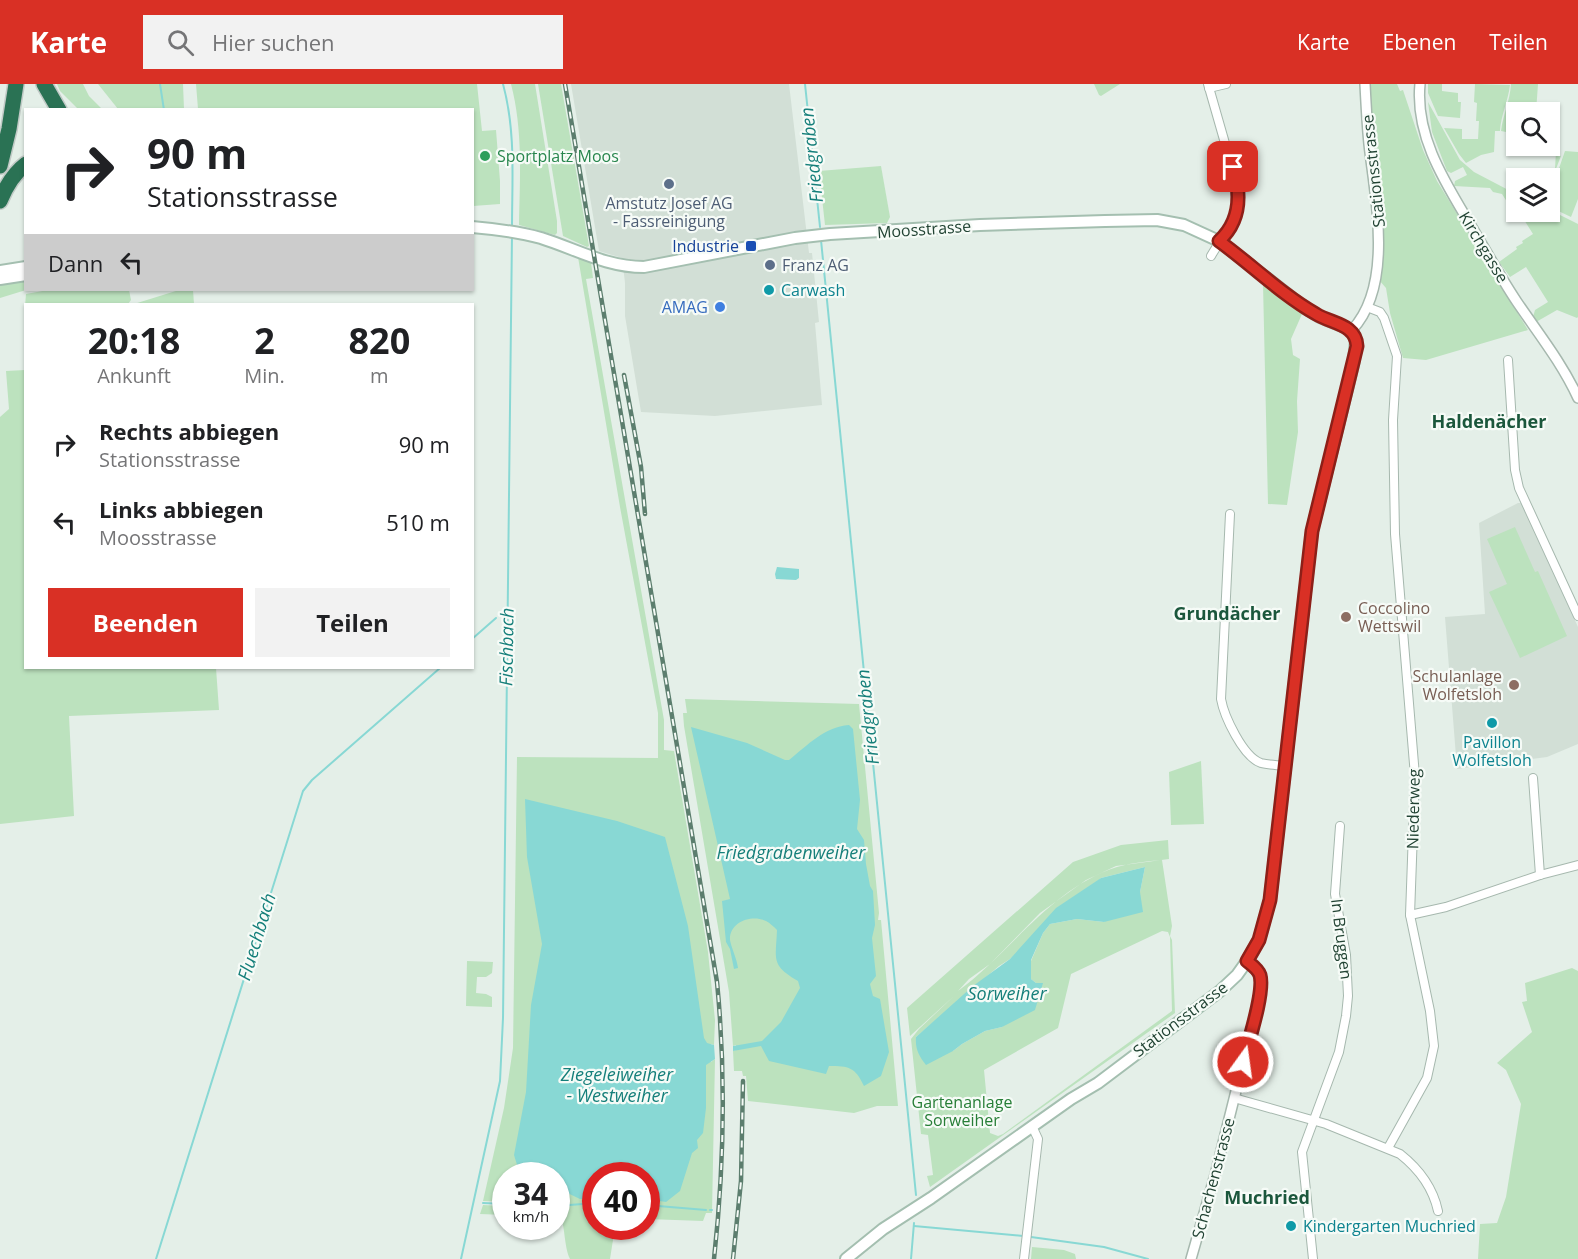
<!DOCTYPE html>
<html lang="de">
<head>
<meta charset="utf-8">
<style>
  :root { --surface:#fff; --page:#f2f2f2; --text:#202124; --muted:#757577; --accent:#d93025 }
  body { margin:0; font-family:"Open Sans",sans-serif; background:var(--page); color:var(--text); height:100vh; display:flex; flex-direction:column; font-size:22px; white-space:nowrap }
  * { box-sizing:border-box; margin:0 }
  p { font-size:20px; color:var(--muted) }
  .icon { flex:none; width:33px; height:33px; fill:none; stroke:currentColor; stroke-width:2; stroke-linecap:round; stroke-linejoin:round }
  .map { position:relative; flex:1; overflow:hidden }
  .side { position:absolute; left:24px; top:219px; width:450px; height:366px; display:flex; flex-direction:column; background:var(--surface); border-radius:0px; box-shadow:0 2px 4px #0004 }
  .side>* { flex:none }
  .guide { position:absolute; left:24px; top:24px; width:450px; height:183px; border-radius:0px; box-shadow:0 2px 4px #0004; background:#fff; color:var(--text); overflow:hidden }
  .buttons { position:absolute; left:1506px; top:18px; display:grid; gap:12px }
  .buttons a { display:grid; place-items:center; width:54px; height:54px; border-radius:0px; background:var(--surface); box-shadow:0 2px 4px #0004; font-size:30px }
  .speed { position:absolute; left:492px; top:1078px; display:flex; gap:12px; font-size:30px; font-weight:700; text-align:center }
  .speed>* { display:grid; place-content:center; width:78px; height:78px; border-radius:50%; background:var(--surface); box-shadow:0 2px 4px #0004; line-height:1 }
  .speed small { font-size:15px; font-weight:400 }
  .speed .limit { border:9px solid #d22; background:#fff; color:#111 }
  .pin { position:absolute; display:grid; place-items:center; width:51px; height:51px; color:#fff; margin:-26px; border-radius:12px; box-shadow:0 3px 9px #0006 }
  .me { position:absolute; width:66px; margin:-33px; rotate:14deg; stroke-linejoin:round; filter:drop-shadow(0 0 4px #0008) }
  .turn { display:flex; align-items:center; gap:21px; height:126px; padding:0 24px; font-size:27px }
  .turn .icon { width:78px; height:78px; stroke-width:2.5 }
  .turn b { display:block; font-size:42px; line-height:51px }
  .then { display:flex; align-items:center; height:57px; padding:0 24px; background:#0003; gap:12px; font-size:22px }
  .eta { display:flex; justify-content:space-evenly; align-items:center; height:102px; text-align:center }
  .eta b { font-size:36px; font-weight:700; line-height:42px }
  .primary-button { display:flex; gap:12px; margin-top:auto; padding:12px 24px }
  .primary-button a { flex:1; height:69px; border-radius:0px; background:var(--accent); color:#fff; font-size:24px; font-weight:700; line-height:69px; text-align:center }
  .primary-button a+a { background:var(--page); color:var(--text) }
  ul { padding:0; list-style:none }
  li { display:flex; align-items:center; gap:18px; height:78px; padding:0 24px }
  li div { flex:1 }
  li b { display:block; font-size:22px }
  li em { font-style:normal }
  header { display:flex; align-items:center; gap:36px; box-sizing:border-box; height:84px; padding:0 30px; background:var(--accent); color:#fff }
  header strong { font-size:28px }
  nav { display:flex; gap:33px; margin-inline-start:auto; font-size:21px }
  .search { width:420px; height:54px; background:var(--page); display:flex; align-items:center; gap:15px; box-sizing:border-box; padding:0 21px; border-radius:0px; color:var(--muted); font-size:22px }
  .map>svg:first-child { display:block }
  .built { fill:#d2dfd6 }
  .green { fill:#bce2be; fill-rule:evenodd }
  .water { fill:#88d8d4 }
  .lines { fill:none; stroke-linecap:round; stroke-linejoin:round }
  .stream { stroke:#88d8d4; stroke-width:2 }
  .minor-casing { stroke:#a6b8ae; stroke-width:10 }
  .tertiary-casing { stroke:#a6b8ae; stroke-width:12 }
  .secondary-casing { stroke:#a4bfb0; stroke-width:14 }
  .motorway-casing { stroke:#c1cac6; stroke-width:18 }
  .minor { stroke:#fff; stroke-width:8 }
  .tertiary { stroke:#fff; stroke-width:9 }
  .secondary { stroke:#fff; stroke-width:10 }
  .motorway { stroke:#2a7254; stroke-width:15 }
  .rail-casing { stroke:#5c7e6e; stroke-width:4.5 }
  .rail { stroke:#f6fbf7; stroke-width:2; stroke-dasharray:7; stroke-linecap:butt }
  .route-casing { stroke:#8d1f18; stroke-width:15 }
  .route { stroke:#d93025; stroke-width:10 }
  .leisure-dot { fill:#2e9e5b; stroke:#f6fbf7; stroke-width:2 }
  .service-dot { fill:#5c6f8a; stroke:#f6fbf7; stroke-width:2 }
  .transit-dot { fill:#1a4fb4; stroke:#f6fbf7; stroke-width:2 }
  .culture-dot { fill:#0f9aa8; stroke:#f6fbf7; stroke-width:2 }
  .shop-dot { fill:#3f7fe0; stroke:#f6fbf7; stroke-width:2 }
  .education-dot { fill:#8d6e63; stroke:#f6fbf7; stroke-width:2 }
  .labels { text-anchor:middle; stroke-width:4.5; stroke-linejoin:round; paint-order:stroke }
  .leisure-label { font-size:16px; fill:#27864d; stroke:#f6fbf7; text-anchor:start }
  .street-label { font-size:16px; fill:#214333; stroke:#f6fbf7 }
  .service-label { font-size:16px; fill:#4e5e75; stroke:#f6fbf7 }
  .transit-label { font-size:16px; fill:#164399; stroke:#f6fbf7; text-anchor:end }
  .culture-label { font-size:16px; fill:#0d838f; stroke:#f6fbf7; text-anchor:start }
  .shop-label { font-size:16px; fill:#366cbe; stroke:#f6fbf7; text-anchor:end }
  .education-label { font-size:16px; fill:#785e54; stroke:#f6fbf7; text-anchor:start }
  .park-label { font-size:16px; fill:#277e37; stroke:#f6fbf7 }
  .water-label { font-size:18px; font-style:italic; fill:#157f7a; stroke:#f6fbf7 }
  .neighbourhood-label { font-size:18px; font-weight:bold; fill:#1b573c; stroke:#f6fbf7 }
</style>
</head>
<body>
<header>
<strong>Karte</strong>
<div class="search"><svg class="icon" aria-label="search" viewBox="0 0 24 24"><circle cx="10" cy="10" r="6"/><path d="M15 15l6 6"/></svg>Hier suchen</div>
<nav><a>Karte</a><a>Ebenen</a><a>Teilen</a></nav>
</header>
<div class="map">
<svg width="1578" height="1175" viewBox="0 0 1578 1175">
  <rect width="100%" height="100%" fill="#e4efe8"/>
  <g class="built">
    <path d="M571,0H789L809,169H812L819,238L815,239L822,321L715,332L641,328L625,232V199L622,174L599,167Z"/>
    <path d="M1518,419H1522L1578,543V660L1547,673L1457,685L1445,533L1485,530L1479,439Z"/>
  </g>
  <g class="green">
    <path d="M57,0H83L89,12L102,25H78L60,7Z"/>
    <path d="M98,0H183L184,25H118Z"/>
    <path d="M196,0H477L482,47L496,46L500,97V120L473,122L472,26L198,25Z"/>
    <path d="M511,0H535L557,137V149L555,151L519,141C520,93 523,46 511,0Z"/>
    <path d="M538,0H561L589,162L587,163L563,152Z"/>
    <path d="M1094,0H1120L1101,12L1099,11Z"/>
    <path d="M1369,0H1397L1400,7L1403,6L1423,66L1437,97L1528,246L1426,276L1403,274L1390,229L1386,204L1379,196L1383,157V134L1374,69Z"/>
    <path d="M1428,0H1442V7L1458,9V18H1461L1460,34L1438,32L1428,9Z"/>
    <path d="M1475,0L1510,1C1508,17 1501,31 1500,47H1495L1494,68L1481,71L1466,79L1459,70L1444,44L1462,45V55H1478L1479,37H1476L1477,19L1474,18Z"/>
    <path d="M1511,0H1538L1536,28H1516V54L1511,49L1501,47C1503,31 1510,17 1511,0Z"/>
    <path d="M1428,18L1460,76L1474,88L1516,110V123L1513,118L1509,121L1502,110L1493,108L1490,104L1454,102L1455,97L1467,91L1463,83L1451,89L1447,87L1432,48Z"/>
    <path d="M1556,67H1558V71L1561,72L1550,100V94H1537L1538,85H1555Z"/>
    <path d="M1565,67L1578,68V115L1571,133L1550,123V104L1557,90Z"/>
    <path d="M881,82L890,133L887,139L825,141L819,87Z"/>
    <path d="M1511,88L1532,89V94H1516V107L1510,103Z"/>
    <path d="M1550,126L1578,140V233L1577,234L1557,226L1536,238L1533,233L1535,226L1548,218L1526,183L1510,193L1499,178L1517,165L1516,163L1523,159L1522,157L1533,150L1519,128H1550Z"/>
    <path d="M578,173L591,178L593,194L586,195L664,636V666L674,667L708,868L715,936L714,961L711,960V978L715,975L712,1129H706L703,1137L647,1135L646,1092H596V1143H615L610,1175H570C564,1163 565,1139 560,1132L556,1131L557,1124L569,1123L568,1121L557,1120L556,1092H506L505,1118L483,1117L504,1024L513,964L517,673L658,674V629L620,423Z"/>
    <path d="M25,196L26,206L0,214V200Z"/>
    <path d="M1263,200L1302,230L1291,255L1293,271L1300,275L1297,317L1298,348L1287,421L1268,420Z"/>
    <path d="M48,206H129L131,216L128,220H26L25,222L26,210Z"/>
    <path d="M179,206H193L194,220H134Z"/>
    <path d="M25,286L26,584H216L219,626L69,632L74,732L0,740V333L9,325L6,287Z"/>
    <path d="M1515,443L1535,488L1538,487L1567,552L1520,574L1489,508L1507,500L1487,455Z"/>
    <path d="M685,615L859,620L879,829L878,836H881L898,1022H877L854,1029L748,1017L746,992H743L742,987H734L733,967L736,966V961L733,962L729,908L684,642L683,629H687Z"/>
    <path d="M1201,677L1204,740L1171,741L1169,688Z"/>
    <path d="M1168,756L1169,775L1116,782L1086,796L1040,829L990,880L969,895L958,907C1011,868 1051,804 1117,783C1131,779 1147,777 1162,776L1172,842L1170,852L1172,856L1175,929L930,1103L927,1092L933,1091L928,1051L921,1050L911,955L919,945L954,912L910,952L907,924L1073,778L1121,761ZM1145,783L1140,808L1104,838L1077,835L1050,840L1043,849L1031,877V895L1036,899H1042L1002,943L985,947L962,960L953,967L916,953L999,882L1010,875L1101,794ZM1162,847L1168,848L1170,853L1172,927L1003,1050L998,1052L990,1049L984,986L1058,944L1071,890Z"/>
    <path d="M467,877L493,878L492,889L486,893H477L476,909L486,910L492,913V923L466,922Z"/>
    <path d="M1572,884L1578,887V1175H1478L1480,1140L1497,1139L1506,1113L1521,1020L1506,986L1497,979L1532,948L1522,918L1527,917L1525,899Z"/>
    <path d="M483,1121L505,1122V1131L480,1130Z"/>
    <path d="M1032,1163L1064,1166L1075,1170L1076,1175H1031Z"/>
  </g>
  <g class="water">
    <path d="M777,483L799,485V494L796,496L776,495L775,490Z"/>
    <path d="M849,641L853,645L860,716L857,745L864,756L866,780L870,802L873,807L875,841L872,854L876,892L870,900L873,912L880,915L889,968L881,992L864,1002C855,983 849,982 829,982L826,990L769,977L761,962L733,967V962L762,957L781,938L800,904L798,897C770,881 776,875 777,846C774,843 770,839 766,837C752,830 729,838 730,856C731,863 737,875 738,884L734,885L730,865L726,858L722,817L730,815L691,643L747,659L785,676H789C808,661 824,643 849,641Z"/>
    <path d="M525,715L617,737L665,753L688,842L704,954L707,959L714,961L715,975L706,981V1024L703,1049L697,1056L698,1064L692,1069L680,1107L666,1118L647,1115L646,1092H596L595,1114L580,1115L557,1104L556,1092H533L518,1084L514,1071L526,1008L531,921L542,860L527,773Z"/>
    <path d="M1145,783L1140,808L1143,828L1104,838L1077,835L1050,840L1043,849L1031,876V895L1036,899H1043L1035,926L1002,943L985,947L962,960L953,967L926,981C919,972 915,965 916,953L973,902L1010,875L1056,824L1101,794Z"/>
  </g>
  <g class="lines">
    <g class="stream">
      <path d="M160,0L164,26"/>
      <path d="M503,0C516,48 512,95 512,144"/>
      <path d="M805,0L820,143"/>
      <path d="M821,156L916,1111"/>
      <path d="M472,555L496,534"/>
      <path d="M483,1119L506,1120"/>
      <path d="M646,1121L706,1126"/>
      <path d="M556,1122L596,1119"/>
      <path d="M710,1126H712"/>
      <path d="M914,1142L1023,1152"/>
      <path d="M1031,1153L1104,1163L1148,1175"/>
      <path d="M156,1175L303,707L312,696L440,584"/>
      <path d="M461,1175L500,997L503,934L512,150"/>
      <path d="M911,1175L914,1139"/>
    </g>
    <g class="minor-casing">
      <g id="minor">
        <path d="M1208,0L1239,108C1237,140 1225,147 1211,172"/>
        <path d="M1209,4L1226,0"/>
        <path d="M1367,223L1380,228L1384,234L1397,272L1393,336L1395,450L1415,692L1410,831L1430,927L1434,962L1427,994L1388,1064"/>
        <path d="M1508,276L1515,386L1519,404L1578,532"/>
        <path d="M1230,430L1221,615C1224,632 1243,673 1261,679C1268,681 1277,681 1285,682"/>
        <path d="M1533,694L1540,791"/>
        <path d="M1410,831L1446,823L1540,791L1578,781"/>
        <path d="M1234,1014L1326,1040L1400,1070C1419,1085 1433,1104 1438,1127"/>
        <path d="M1024,1175L1038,1055L1032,1042"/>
        <path d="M1313,1175L1302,1068L1339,968L1346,932L1348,912L1346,871L1335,810L1340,742"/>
      </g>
    </g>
    <g class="tertiary-casing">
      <g id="tertiary">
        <path d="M1420,0C1415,50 1443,95 1467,135C1484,163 1499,191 1517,218C1538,249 1562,279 1578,314"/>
        <path d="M1352,246C1394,201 1375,114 1369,60C1367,40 1366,20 1365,0"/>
        <path d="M1191,1175L1215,1091L1259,915C1262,898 1261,888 1247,877"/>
      </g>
    </g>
    <g class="secondary-casing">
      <g id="secondary">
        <path d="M472,143C496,145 519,148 541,154C576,165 606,183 644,183L795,154L830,150L980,141L1105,137L1157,136L1184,141L1219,157L1305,224L1320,233L1352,246L1356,256L1354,277L1312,447L1270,816L1259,856L1247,877L1237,891L1220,907L1098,999L1071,1015L931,1114L883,1145L846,1175"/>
        <path d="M0,187L26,183"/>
        <path d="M0,195L26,191"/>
      </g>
    </g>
    <g class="motorway-casing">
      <g id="motorway">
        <path d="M44,0L59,26"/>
        <path d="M0,82L9,45L16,0"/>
        <path d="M0,117C6,102 13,90 26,80"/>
      </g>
    </g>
    <use href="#minor" class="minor"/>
    <use href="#tertiary" class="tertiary"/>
    <use href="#secondary" class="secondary"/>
    <use href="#motorway" class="motorway"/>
    <g class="rail-casing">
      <g id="rail">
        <path d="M565,0L717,898C726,990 724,1084 714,1175"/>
        <path d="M624,291L641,383L645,430"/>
        <path d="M733,1175L741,1097L743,997"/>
      </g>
    </g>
    <use href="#rail" class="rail"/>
  </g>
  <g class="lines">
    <g class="route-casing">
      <path id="route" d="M1233,83C1241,109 1241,137 1219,157C1252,181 1281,210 1316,230C1332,240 1356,240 1357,262L1312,447L1270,816L1259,856L1247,877C1252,881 1258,885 1260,891C1265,908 1248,959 1243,978"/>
    </g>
    <use href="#route" class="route"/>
  </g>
  <circle class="leisure-dot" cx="485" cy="72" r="6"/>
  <g class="service-dot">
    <circle cx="669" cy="100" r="6"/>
    <circle cx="770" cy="181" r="6"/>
  </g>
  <rect class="transit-dot" x="745" y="156" width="12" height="12" rx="3"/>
  <g class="culture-dot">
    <circle cx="769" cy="206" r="6"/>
    <circle cx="1492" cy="639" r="6"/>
    <circle cx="1291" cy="1142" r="6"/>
  </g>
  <circle class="shop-dot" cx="720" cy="223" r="6"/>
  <g class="education-dot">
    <circle cx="1346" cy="533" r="6"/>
    <circle cx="1514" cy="601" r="6"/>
  </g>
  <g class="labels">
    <g class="leisure-label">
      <text x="497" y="78">Sportplatz Moos</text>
    </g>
    <g class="street-label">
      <text transform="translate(1373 87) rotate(-96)" y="6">Stationsstrasse</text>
      <text transform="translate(924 145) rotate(-4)" y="6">Moosstrasse</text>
      <text transform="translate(1484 163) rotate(59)" y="6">Kirchgasse</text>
      <text transform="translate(1413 725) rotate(-89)" y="6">Niederweg</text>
      <text transform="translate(1342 855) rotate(83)" y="6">In Bruggen</text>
      <text transform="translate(1180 935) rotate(-37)" y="6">Stationsstrasse</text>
      <text transform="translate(1213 1094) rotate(-75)" y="6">Schachenstrasse</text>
    </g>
    <g class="service-label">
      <text x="669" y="125">Amstutz Josef AG<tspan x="669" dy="18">- Fassreinigung</tspan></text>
      <text x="782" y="187" text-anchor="start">Franz AG</text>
    </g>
    <g class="transit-label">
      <text x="739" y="168">Industrie</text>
    </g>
    <g class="culture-label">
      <text x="781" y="212">Carwash</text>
      <text x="1492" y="664" text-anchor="middle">Pavillon<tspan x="1492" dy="18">Wolfetsloh</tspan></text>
      <text x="1303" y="1148">Kindergarten Muchried</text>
    </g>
    <g class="shop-label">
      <text x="708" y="229">AMAG</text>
    </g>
    <g class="education-label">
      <text x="1358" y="530">Coccolino<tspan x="1358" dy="18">Wettswil</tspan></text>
      <text x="1502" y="598" text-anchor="end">Schulanlage<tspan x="1502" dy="18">Wolfetsloh</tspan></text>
    </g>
    <g class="park-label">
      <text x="962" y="1024">Gartenanlage<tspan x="962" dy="18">Sorweiher</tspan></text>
    </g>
    <g class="water-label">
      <text transform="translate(812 71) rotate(-96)" y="6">Friedgraben</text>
      <text transform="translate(507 563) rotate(-89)" y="6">Fischbach</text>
      <text transform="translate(868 633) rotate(-96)" y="6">Friedgraben</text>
      <text x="791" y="775">Friedgrabenweiher</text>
      <text transform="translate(257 853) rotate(-73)" y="6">Fluechbach</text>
      <text x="1007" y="916">Sorweiher</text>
      <text x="617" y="997">Ziegeleiweiher<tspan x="617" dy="21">- Westweiher</tspan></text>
    </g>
    <g class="neighbourhood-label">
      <text x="1489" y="344">Haldenächer</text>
      <text x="1227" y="536">Grundächer</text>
      <text x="1267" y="1120">Muchried</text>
    </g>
  </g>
</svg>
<div class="buttons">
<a><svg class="icon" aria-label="search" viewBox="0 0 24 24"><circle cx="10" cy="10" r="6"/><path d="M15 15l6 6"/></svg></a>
<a><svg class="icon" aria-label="layers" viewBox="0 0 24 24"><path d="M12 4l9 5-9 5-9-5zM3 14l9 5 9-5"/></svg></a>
</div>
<div class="speed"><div>34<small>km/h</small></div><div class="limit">40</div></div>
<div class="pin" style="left:1233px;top:83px;background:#d93025"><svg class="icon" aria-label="arrive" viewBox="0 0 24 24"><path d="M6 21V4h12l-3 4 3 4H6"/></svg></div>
<svg class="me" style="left:1243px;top:978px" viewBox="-20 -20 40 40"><circle r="17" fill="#d93025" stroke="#fff" stroke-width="3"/><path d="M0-11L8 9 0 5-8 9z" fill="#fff"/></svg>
<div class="guide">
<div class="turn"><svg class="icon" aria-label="right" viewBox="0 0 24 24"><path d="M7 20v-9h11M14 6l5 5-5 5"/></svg><div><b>90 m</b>Stationsstrasse</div></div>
<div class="then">Dann<svg class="icon" aria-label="left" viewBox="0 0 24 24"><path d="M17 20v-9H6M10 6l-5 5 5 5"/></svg></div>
</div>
<section class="side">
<div class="eta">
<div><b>20:18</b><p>Ankunft</p></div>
<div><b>2</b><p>Min.</p></div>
<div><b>820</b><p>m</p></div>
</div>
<ul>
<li><svg class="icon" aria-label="right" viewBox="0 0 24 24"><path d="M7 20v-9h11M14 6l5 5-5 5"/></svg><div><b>Rechts abbiegen</b><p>Stationsstrasse</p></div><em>90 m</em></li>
<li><svg class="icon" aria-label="left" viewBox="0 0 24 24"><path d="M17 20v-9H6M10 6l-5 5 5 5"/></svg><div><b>Links abbiegen</b><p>Moosstrasse</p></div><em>510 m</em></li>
</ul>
<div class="primary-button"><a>Beenden</a><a>Teilen</a></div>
</section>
</div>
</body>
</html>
